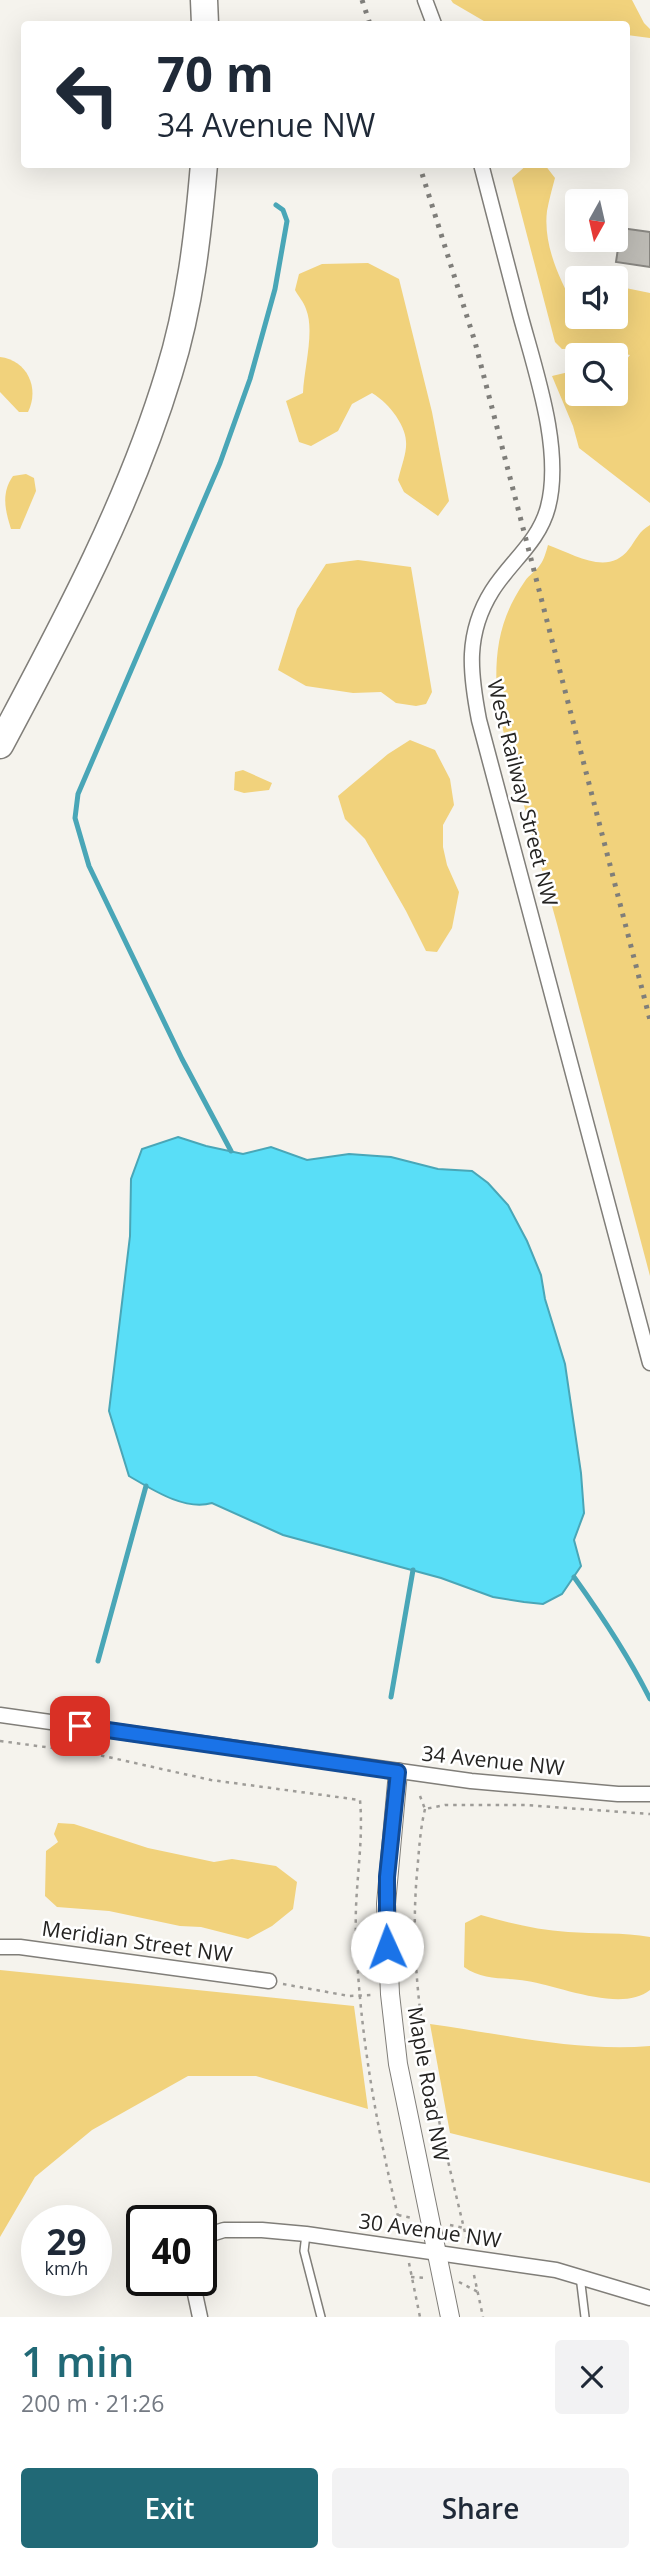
<!DOCTYPE html>
<html lang="en">
<head>
<meta charset="utf-8">
<style>
  :root { --surface:#fff; --page:#f2f2f3; --text:#1f2937; --muted:#747a83; --accent:#216976 }
  body { margin:0; font-family:"Open Sans",sans-serif; background:var(--page); color:var(--text); height:100vh; display:flex; flex-direction:column; font-size:26px; white-space:nowrap }
  * { box-sizing:border-box; margin:0 }
  p { font-size:23px; color:var(--muted) }
  .icon { flex:none; width:38px; height:38px; fill:none; stroke:currentColor; stroke-width:2; stroke-linecap:round; stroke-linejoin:round }
  .map { position:relative; height:2317px; overflow:hidden }
  .side { display:flex; flex-direction:column; background:var(--surface); flex:1 }
  .side>* { flex:none }
  .hud { position:absolute; left:21px; top:21px; width:609px; height:147px; border-radius:7px; box-shadow:0 7px 28px #0002; background:#fff; color:var(--text); overflow:hidden }
  .needle { width:46px; rotate:188deg }
  .controls { position:absolute; left:565px; top:189px; display:grid; gap:14px }
  .controls a { display:grid; place-items:center; width:63px; height:63px; border-radius:7px; background:var(--surface); box-shadow:0 7px 28px #0002; font-size:35px }
  .speed { position:absolute; left:21px; top:2205px; display:flex; gap:14px; font-size:35px; font-weight:700; text-align:center }
  .speed>* { display:grid; place-content:center; width:91px; height:91px; border-radius:50%; background:var(--surface); box-shadow:0 7px 28px #0002; line-height:1 }
  .speed small { font-size:18px; font-weight:400 }
  .speed .limit { border:4px solid #111; border-radius:10px; background:#fff; color:#111 }
  .pin { position:absolute; display:grid; place-items:center; width:60px; height:60px; color:#fff; margin:-30px; border-radius:14px; box-shadow:0 4px 10px #0006 }
  .me { position:absolute; width:77px; margin:-38px; rotate:358deg; stroke-linejoin:round; filter:drop-shadow(0 0 5px #0008) }
  .turn { display:flex; align-items:center; gap:24px; height:147px; padding:0 21px; font-size:32px }
  .turn .icon { width:91px; height:91px; stroke-width:2.5 }
  .turn b { display:block; font-size:49px; line-height:60px }
  .round { display:grid; place-items:center; flex:none; width:74px; height:74px; border-radius:7px; background:var(--page) }
  .summary { display:flex; align-items:center; justify-content:space-between; height:119px; padding:0 21px }
  h1 { font-size:42px; font-weight:600; line-height:52px; color:var(--accent) }
  .button { display:flex; gap:14px; margin-top:auto; padding:14px 21px }
  .button a { flex:1; height:80px; border-radius:7px; background:var(--accent); color:#fff; font-size:28px; font-weight:600; line-height:80px; text-align:center }
  .button a+a { background:var(--page); color:var(--text) }
  .map>svg:first-child { display:block }
  .green { fill:#f1d27c }
  .water { fill:#59def7; stroke:#49a6b7; stroke-width:2 }
  .lines { fill:none; stroke-linecap:round; stroke-linejoin:round }
  .stream { stroke:#49a6b7; stroke-width:5 }
  .building { fill:#bdbbb5; stroke:#888681; stroke-width:2 }
  .service-casing { stroke:#807e79; stroke-width:10 }
  .minor-casing { stroke:#807e79; stroke-width:17 }
  .tertiary-casing { stroke:#807e79; stroke-width:20 }
  .motorway-casing { stroke:#807e79; stroke-width:29 }
  .path { stroke:#9e9c98; stroke-width:2.5; stroke-dasharray:3.5 5; stroke-linecap:butt }
  .service { stroke:#fff; stroke-width:7 }
  .minor { stroke:#fff; stroke-width:14 }
  .tertiary { stroke:#fff; stroke-width:18 }
  .motorway { stroke:#fff; stroke-width:26 }
  .rail { stroke:#7f7e7a; stroke-width:5; stroke-dasharray:3.5 7; stroke-linecap:butt }
  .route-casing { stroke:#114b97; stroke-width:18 }
  .route { stroke:#1a73e8; stroke-width:12 }
  .labels { text-anchor:middle; stroke-width:5; stroke-linejoin:round; paint-order:stroke }
  .street-label { font-size:21px; fill:#252422; stroke:#fff }
</style>
</head>
<body>
<div class="map">
<svg width="650" height="2317" viewBox="0 0 650 2317">
  <rect width="100%" height="100%" fill="#f5f3ed"/>
  <g class="green">
    <path d="M451,0H632L644,23L650,29V38L627,35L626,24H489L453,3Z"/>
    <path d="M528,164L545,165L555,178C552,189 549,200 547,211C543,244 559,279 575,307L577,308L578,317H616V286L650,293V503L579,448L573,426L552,376L577,370L578,394H616V369H619L630,355L596,348L562,349L555,342L512,178Z"/>
    <path d="M368,263L399,279L432,412L449,501L438,516L404,492L398,480C405,452 413,442 396,416C389,406 383,400 372,393L352,404L338,431L311,446L299,442L286,401L303,393C304,368 315,331 306,309C304,302 298,296 295,290L299,274L322,264Z"/>
    <path d="M0,357C27,360 40,388 28,412H19L0,392Z"/>
    <path d="M26,474L34,478L36,491L20,529H11C5,510 1,493 13,476Z"/>
    <path d="M650,525V1276L557,924L498,712C494,662 495,624 525,581C529,575 536,571 540,565C544,560 546,552 548,545C574,554 608,577 629,549C636,540 639,531 650,525Z"/>
    <path d="M358,560L411,567L432,692L426,704L416,706L396,703L381,692L353,693L306,686L278,670L297,609L326,564Z"/>
    <path d="M410,740L435,750L450,779L454,805L443,825V847L447,865L459,892L452,928L437,952L426,951L406,911L365,839L345,819L338,796L388,754Z"/>
    <path d="M243,770L272,783L269,790L244,793L234,790L235,772Z"/>
    <path d="M58,1823L74,1824L148,1848L214,1862L232,1859L276,1866L297,1882L293,1909L272,1926L248,1939L201,1927L180,1926L109,1911L57,1907L45,1896L46,1851L58,1842L54,1834Z"/>
    <path d="M481,1915C509,1923 538,1930 568,1932C595,1934 623,1932 650,1937V1990C622,2013 559,1986 527,1981C505,1977 483,1981 464,1967L465,1923Z"/>
    <path d="M0,1970L354,2006L368,2109L256,2076H188L92,2130L35,2177L0,2237Z"/>
    <path d="M430,2024C503,2034 576,2052 650,2046V2183L450,2133Z"/>
  </g>
  <path class="water" d="M178,1137L206,1146L243,1154L271,1147L307,1160L349,1154L391,1157L438,1169L472,1171L488,1183L508,1205L527,1241L541,1275L545,1299L565,1364L581,1473L584,1513L574,1540L581,1566L562,1594L543,1604L524,1602L493,1597L441,1578L283,1535L212,1503C185,1511 153,1490 129,1476L109,1411L130,1236L131,1179L142,1149Z"/>
  <g class="lines">
    <g class="stream">
      <path d="M231,1151L182,1059L89,866L75,818L78,794L220,463L250,379L275,289L287,221L283,210L276,205"/>
      <path d="M574,1577C602,1616 628,1655 650,1699"/>
      <path d="M98,1661L146,1486"/>
      <path d="M391,1697L413,1570"/>
    </g>
  </g>
  <path class="building" d="M621,228L650,232V267L616,262Z"/>
  <g class="lines">
    <g class="service-casing">
      <g id="service">
        <path d="M306,2234L304,2251L321,2317"/>
        <path d="M580,2276L585,2317"/>
      </g>
    </g>
    <g class="minor-casing">
      <g id="minor">
        <path d="M425,0L434,24"/>
        <path d="M481,164C494,214 507,264 520,314C535,370 563,449 548,507C539,542 510,562 492,591C465,634 470,673 479,720L650,1363"/>
        <path d="M0,1715L471,1781L618,1794H650"/>
        <path d="M0,1947H20L269,1981"/>
        <path d="M201,2240L208,2235L224,2230H262L306,2234L556,2270L650,2298"/>
        <path d="M192,2280L200,2317"/>
      </g>
    </g>
    <g class="tertiary-casing">
      <path id="tertiary" d="M398,1772L386,1904L390,1994L398,2064L450,2317"/>
    </g>
    <g class="motorway-casing">
      <g id="motorway">
        <path d="M204,0L205,24"/>
        <path d="M0,745C64,625 129,505 169,373C190,306 198,235 204,164"/>
      </g>
    </g>
    <g class="path">
      <path d="M0,1741L90,1753L211,1780L360,1800C364,1845 354,1889 356,1933C359,2035 378,2134 402,2233"/>
      <path d="M420,1796L425,1809L445,1805H525L650,1814"/>
      <path d="M425,1809C420,1830 419,1851 417,1873C406,1998 438,2119 467,2241"/>
      <path d="M283,1984L349,1996L373,1995"/>
      <path d="M398,2215L412,2218"/>
      <path d="M450,2225L464,2228"/>
      <path d="M409,2263L420,2317"/>
      <path d="M474,2275L483,2317"/>
      <path d="M411,2277L425,2278"/>
      <path d="M459,2282L478,2292"/>
    </g>
    <use href="#service" class="service"/>
    <use href="#minor" class="minor"/>
    <use href="#tertiary" class="tertiary"/>
    <use href="#motorway" class="motorway"/>
    <g class="rail">
      <path d="M362,0L370,24"/>
      <path d="M419,164L475,342L650,1020"/>
    </g>
  </g>
  <g class="lines">
    <g class="route-casing">
      <path id="route" d="M80,1726L398,1772L387,1877V1947"/>
    </g>
    <use href="#route" class="route"/>
  </g>
  <g class="labels">
    <g class="street-label">
      <text transform="translate(522 793) rotate(76)" y="7">West Railway Street NW</text>
      <text transform="translate(493 1761) rotate(6)" y="7">34 Avenue NW</text>
      <text transform="translate(137 1942) rotate(8)" y="7">Meridian Street NW</text>
      <text transform="translate(428 2084) rotate(80)" y="7">Maple Road NW</text>
      <text transform="translate(430 2231) rotate(8)" y="7">30 Avenue NW</text>
    </g>
  </g>
</svg>
<div class="controls">
<a><svg class="needle" viewBox="-14 -14 28 28"><path d="M0-13l5 13h-10z" fill="#e53935"/><path d="M0 13l5-13h-10z" fill="#747a83"/></svg></a>
<a><svg class="icon" aria-label="sound" viewBox="0 0 24 24"><path d="M4 9h4l5-4v14l-5-4H4zM17 9q2 3 0 6"/></svg></a>
<a><svg class="icon" aria-label="search" viewBox="0 0 24 24"><circle cx="10" cy="10" r="6"/><path d="M15 15l6 6"/></svg></a>
</div>
<div class="speed"><div>29<small>km/h</small></div><div class="limit">40</div></div>
<div class="pin" style="left:80px;top:1726px;background:#d93025"><svg class="icon" aria-label="arrive" viewBox="0 0 24 24"><path d="M6 21V4h12l-3 4 3 4H6"/></svg></div>
<svg class="me" style="left:387px;top:1947px" viewBox="-20 -20 40 40"><circle r="19" fill="#fff"/><path d="M0-13L10 11 0 6-10 11z" fill="#1a73e8"/></svg>
<div class="hud">
<div class="turn"><svg class="icon" aria-label="left" viewBox="0 0 24 24"><path d="M17 20v-9H6M10 6l-5 5 5 5"/></svg><div><b>70 m</b>34 Avenue NW</div></div>
</div>
</div>
<section class="side">
<div class="summary"><div><h1>1 min</h1><p>200 m · 21:26</p></div><a class="round"><svg class="icon" aria-label="close" viewBox="0 0 24 24"><path d="M6 6l12 12M18 6L6 18"/></svg></a></div>
<div class="button"><a>Exit</a><a>Share</a></div>
</section>
</body>
</html>
